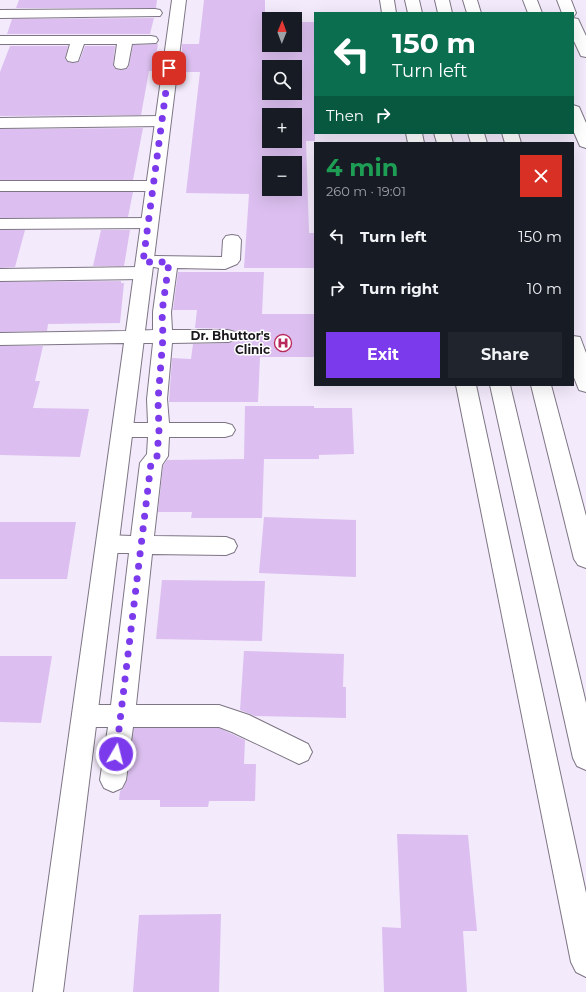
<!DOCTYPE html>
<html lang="en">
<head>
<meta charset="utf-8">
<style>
  :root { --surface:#171b24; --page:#20242c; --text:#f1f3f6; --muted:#9ea1a6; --accent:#7c3aed }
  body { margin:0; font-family:Montserrat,sans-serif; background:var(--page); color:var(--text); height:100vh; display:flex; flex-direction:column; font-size:15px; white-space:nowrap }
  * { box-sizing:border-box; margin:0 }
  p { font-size:13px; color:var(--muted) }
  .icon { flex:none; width:22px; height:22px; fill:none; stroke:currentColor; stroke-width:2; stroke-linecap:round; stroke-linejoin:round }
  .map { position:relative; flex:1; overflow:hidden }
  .side { position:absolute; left:314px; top:142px; width:260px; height:244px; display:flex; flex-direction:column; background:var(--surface); border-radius:0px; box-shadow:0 4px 16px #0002 }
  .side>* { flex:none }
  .banner { position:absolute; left:314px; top:12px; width:260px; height:122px; border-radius:0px; box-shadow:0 4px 16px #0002; background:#0b6e4f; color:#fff; overflow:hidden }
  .needle { width:26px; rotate:1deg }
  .fabs { position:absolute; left:262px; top:12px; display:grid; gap:8px }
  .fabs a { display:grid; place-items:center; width:40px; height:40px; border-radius:0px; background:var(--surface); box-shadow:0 4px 16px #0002; font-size:20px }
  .pin { position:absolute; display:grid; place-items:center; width:34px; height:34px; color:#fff; margin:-17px; border-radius:8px; box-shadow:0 2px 6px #0006 }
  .me { position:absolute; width:44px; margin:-22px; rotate:8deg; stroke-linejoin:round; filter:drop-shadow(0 0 3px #0008) }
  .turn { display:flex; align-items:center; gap:14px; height:84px; padding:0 12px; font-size:18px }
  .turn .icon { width:52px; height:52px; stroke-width:2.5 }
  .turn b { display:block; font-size:28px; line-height:34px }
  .then { display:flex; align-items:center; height:38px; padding:0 12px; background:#0003; gap:8px; font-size:15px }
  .round { display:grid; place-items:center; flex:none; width:42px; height:42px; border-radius:0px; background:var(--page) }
  .head { display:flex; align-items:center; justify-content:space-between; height:68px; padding:0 12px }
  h1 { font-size:24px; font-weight:700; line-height:30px; color:#1e9e55 }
  .cta { display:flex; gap:8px; margin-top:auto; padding:8px 12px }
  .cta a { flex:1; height:46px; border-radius:0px; background:var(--accent); color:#fff; font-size:16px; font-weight:700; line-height:46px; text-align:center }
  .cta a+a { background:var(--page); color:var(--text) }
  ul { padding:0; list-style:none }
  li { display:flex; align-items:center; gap:12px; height:52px; padding:0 12px }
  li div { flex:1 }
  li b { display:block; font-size:15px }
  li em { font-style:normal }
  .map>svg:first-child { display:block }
  .building { fill:#dcbff0; fill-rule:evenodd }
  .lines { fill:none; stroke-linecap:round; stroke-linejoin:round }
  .minor-casing { stroke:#7d7584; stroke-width:2 }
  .tertiary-casing { stroke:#7d7584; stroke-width:2 }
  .trunk-casing { stroke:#7d7584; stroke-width:2 }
  .minor { fill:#fff; fill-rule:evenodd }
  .tertiary { fill:#fff; fill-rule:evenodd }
  .trunk { fill:#fff; fill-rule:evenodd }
  .route { stroke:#7c3aed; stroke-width:7; stroke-dasharray:0 12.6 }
  .labels { text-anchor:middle; stroke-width:3; stroke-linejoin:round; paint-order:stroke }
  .poi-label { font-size:12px; font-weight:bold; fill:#1a171d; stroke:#fff; text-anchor:end }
</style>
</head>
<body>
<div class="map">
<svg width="586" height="992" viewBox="0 0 586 992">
  <rect width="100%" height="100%" fill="#f3eafb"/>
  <g class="building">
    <path d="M19,0H157L156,8H16Z"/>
    <path d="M204,0H265V21H269V45H295V22H315V141H306L309,233H315V268H244L249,194L186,193L200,72H182V44H199ZM269,67H295V93H269ZM269,115H295V141H269ZM269,163H295V189H269Z"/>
    <path d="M154,18L150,34H7L12,19Z"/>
    <path d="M156,44H158L153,71H149L141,115L0,116V72L10,46H68L65,59L68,62L73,63L79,62L85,46H115L113,66L116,69L121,70L126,69L129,66L133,45Z"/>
    <path d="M143,128L133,180H0V129Z"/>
    <path d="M0,192H133L128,217L0,218Z"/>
    <path d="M0,230H25L15,267L0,268Z"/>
    <path d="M101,230H130L124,266H93Z"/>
    <path d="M178,272H264L262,314H315V357H260L258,402H169L172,358L191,359L193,344L228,343L235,341L240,336L235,331L228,329L195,328L197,310H173Z"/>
    <path d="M121,281V283H124L120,323L48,324L47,331L0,332V282Z"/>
    <path d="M0,346H43L35,381H40L33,408L89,409L80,457L0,455Z"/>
    <path d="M245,406H314V408H352L354,454L319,455V459H264L262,518H191L192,512H158L163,466L167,460L244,459Z"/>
    <path d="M264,517L356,520V577L259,573Z"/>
    <path d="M0,522H76L67,579H0Z"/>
    <path d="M162,580L265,581L262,641L156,639Z"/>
    <path d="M244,651L344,654L343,687H346V718L255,716L240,710Z"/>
    <path d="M0,656H52L41,723L0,722Z"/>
    <path d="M134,728H219L245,740L244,764H256L255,801H209L208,807H160V800H119L120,791L123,789L127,780Z"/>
    <path d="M397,834L468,835L477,931H463L467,992H384L382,927L401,928Z"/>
    <path d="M221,914L219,992H133L139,915Z"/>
  </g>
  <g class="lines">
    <g class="minor-casing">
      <g id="minor">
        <path d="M155,9L160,10L162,13L160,16L0,18V10Z"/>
        <path d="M0,36H151L156,37L158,40L156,43L132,44L128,65L126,68L121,69L116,68L114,65L117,44H84L78,61L73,62L68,61L66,58L70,44H0Z"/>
        <path d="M162,116L168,118L170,121L168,124L162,126L0,128V118Z"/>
        <path d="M0,181H154L160,182L162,186L160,190L154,191H0Z"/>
        <path d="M149,218L155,219L158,223L155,227L149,228L0,229V219Z"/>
        <path d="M232,235L238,236L241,240L240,260L237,264L225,269L177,268L171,312L172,330H228L235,332L238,336L235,340L228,342L172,343L167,399L169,423H225L232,425L235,430L232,435L225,437H169L168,456L162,465L154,536L226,537L234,540L237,546L234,552L226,555L152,554L136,705H219L249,715L308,744L312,752L308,760L299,764L232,732L219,727H133L126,780L122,788L113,792L104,788L100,780L108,727H85L76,724L72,716L76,708L85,705H111L129,553H107L99,550L96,544L99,538L107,535L131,536L140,463L147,454L148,437H122L115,435L112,430L115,425L122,423H148L147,399L153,343H134L127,341L124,337L127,333L134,331L153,330V312L159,268L149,266L146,262L149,258L155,256L222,257L223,240L226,236Z"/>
        <path d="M142,267L148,269L151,273L148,277L142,279L0,281V269Z"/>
      </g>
    </g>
    <g class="tertiary-casing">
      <g id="tertiary">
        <path d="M172,0H186L63,992H33L124,343L0,345V333L126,331Z"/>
        <path d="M380,0H394L396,13H382Z"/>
        <path d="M463,0H477L481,13H467Z"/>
        <path d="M523,0H537L542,13H528Z"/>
        <path d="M557,0H571L576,13L574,16L573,13H562Z"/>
        <path d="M573,18L578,19L586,36V57L581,56L573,39Z"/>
        <path d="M573,105L579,107L586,123V148L580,146L573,130Z"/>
        <path d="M406,133H422L424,143H408Z"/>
        <path d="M502,133H518L521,143H505Z"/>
        <path d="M573,336L580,337L586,353V392L579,390L573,375Z"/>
        <path d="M456,385H476L586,893V977L576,972L571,962Z"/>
      </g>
    </g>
    <g class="trunk-casing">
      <g id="trunk">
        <path d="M405,0H419L422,13H408Z"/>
        <path d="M435,0H449L452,13H438Z"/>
        <path d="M434,133H450L453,143H437Z"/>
        <path d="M468,133H484L487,143H471Z"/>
        <path d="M490,385H510L586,703V770L577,766L573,758Z"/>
        <path d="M531,385H551L586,516V568L578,565L574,559Z"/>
      </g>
    </g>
    <use href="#minor" class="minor"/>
    <use href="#tertiary" class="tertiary"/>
    <use href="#trunk" class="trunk"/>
  </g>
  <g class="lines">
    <path class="route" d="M116,754L151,463L157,456L159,430L158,400L163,337L162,312L169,262H143L169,68"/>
  </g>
  <defs>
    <g id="hospital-ring" transform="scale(0.9)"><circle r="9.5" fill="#fff" stroke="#b82a5c" stroke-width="1.5"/><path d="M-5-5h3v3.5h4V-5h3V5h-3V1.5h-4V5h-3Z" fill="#b82a5c"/></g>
  </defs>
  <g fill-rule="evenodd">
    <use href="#hospital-ring" x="283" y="343"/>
  </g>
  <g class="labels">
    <g class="poi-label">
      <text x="270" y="340">Dr. Bhuttor's<tspan x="270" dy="14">Clinic</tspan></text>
    </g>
  </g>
</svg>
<div class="fabs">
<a><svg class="needle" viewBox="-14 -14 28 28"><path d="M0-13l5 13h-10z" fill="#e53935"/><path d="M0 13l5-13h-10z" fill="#9ea1a6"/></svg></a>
<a><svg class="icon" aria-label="search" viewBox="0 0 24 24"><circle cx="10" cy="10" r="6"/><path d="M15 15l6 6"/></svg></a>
<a>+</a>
<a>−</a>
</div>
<div class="pin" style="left:169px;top:68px;background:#d93025"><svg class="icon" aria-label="arrive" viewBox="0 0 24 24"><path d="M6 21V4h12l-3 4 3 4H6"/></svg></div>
<svg class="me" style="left:116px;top:754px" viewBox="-20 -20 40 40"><circle r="17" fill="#7c3aed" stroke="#fff" stroke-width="3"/><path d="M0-11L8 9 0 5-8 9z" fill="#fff"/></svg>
<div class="banner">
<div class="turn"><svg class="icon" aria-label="left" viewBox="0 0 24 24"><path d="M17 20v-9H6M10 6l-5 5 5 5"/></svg><div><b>150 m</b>Turn left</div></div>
<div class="then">Then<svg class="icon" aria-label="right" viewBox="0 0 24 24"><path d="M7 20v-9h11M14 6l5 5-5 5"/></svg></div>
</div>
<section class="side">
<div class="head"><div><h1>4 min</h1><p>260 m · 19:01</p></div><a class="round" style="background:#d93025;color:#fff"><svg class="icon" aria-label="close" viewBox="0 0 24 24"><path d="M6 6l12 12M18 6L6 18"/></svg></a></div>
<ul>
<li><svg class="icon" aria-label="left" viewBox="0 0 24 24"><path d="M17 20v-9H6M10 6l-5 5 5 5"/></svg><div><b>Turn left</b></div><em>150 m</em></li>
<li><svg class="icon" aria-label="right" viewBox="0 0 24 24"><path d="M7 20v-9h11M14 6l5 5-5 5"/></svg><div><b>Turn right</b></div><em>10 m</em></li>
</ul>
<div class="cta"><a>Exit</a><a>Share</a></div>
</section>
</div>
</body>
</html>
